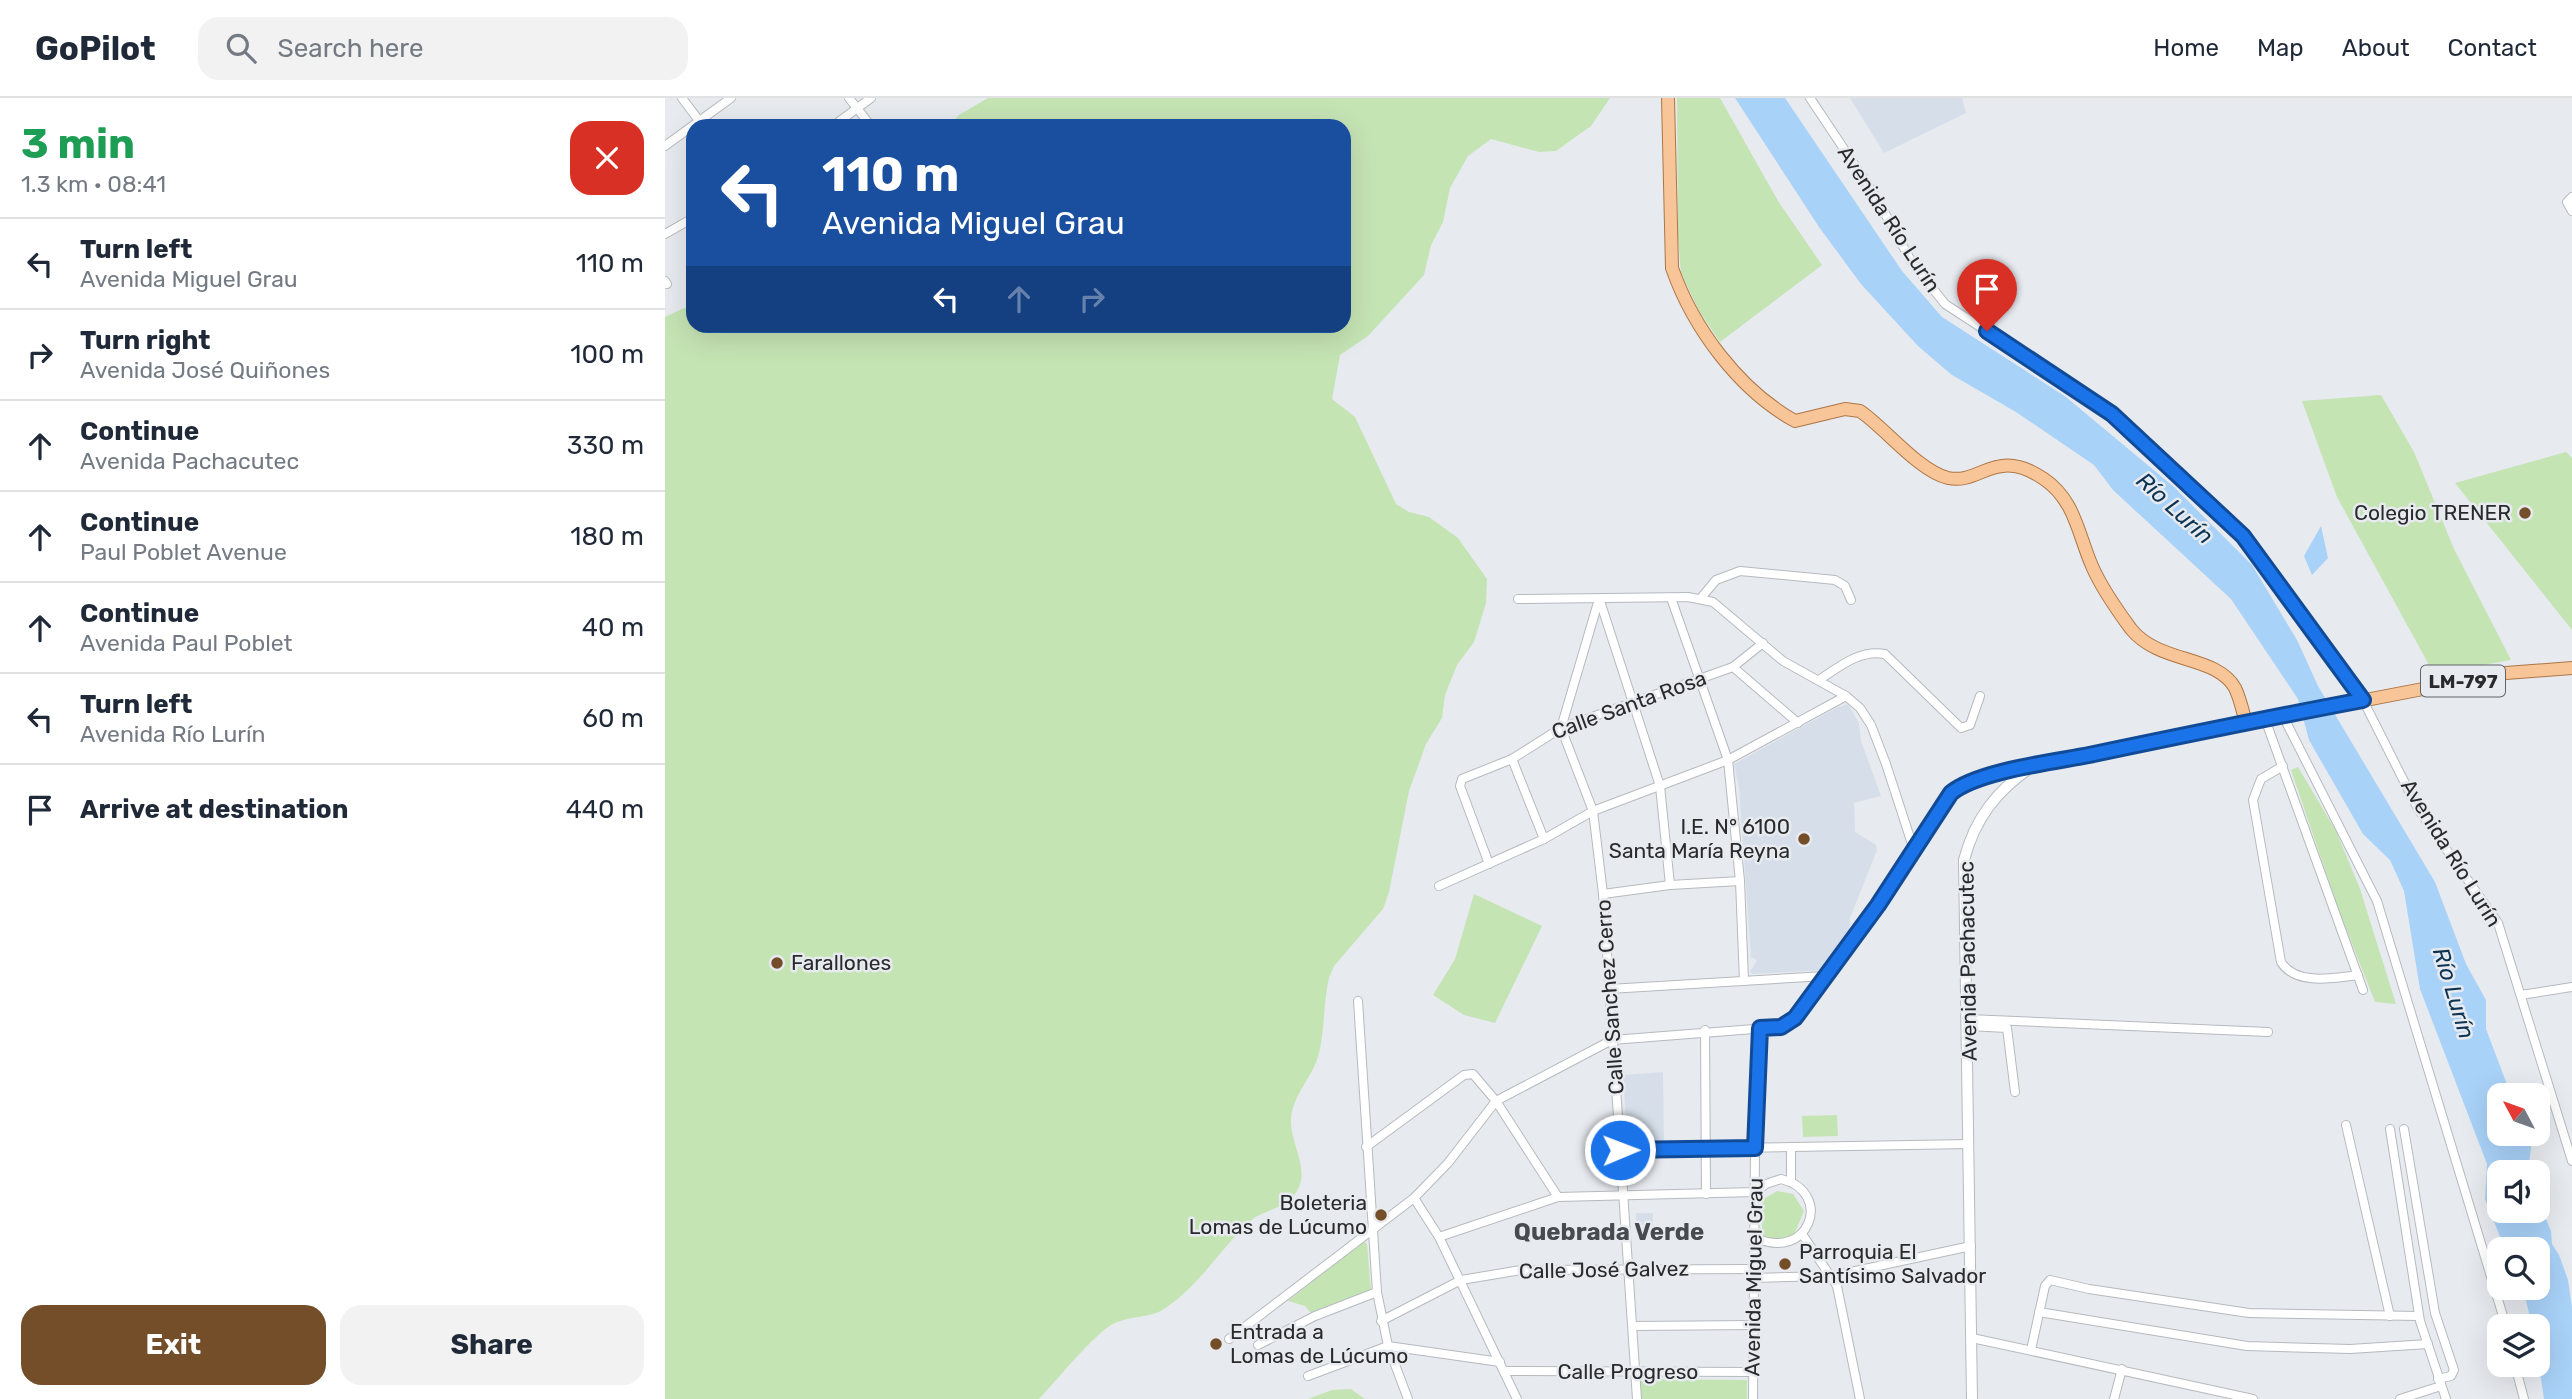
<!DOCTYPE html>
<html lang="en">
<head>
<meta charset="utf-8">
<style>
  :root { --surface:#fff; --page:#f2f2f3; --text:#1f2937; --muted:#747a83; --line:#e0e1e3; --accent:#734e29 }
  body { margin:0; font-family:Rubik,sans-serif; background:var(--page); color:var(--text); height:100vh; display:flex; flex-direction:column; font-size:26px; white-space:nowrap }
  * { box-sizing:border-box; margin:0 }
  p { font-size:23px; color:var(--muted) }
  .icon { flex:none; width:38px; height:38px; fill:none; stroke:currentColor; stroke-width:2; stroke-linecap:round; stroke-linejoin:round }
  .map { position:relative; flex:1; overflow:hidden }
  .sheet { display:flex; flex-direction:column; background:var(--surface); width:665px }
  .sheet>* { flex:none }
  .hud { position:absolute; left:21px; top:21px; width:665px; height:214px; border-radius:21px; box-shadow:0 7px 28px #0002; background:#1a4fa0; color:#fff; overflow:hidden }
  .needle { width:46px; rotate:311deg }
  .buttons { position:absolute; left:1822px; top:985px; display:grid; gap:14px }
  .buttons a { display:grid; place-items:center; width:63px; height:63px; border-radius:14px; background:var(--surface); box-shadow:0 7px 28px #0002; font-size:35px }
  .pin { position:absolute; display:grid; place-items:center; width:60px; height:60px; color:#fff; margin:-72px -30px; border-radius:50% 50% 50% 0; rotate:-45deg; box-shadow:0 0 7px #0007 }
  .pin .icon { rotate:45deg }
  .me { position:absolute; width:77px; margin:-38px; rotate:89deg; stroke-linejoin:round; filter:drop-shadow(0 0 5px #0008) }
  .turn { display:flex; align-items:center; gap:24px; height:147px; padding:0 21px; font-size:32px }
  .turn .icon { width:91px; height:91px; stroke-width:2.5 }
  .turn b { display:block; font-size:49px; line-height:60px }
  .lanes { display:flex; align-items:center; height:66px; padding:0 21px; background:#0003; justify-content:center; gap:35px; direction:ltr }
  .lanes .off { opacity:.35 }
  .round { display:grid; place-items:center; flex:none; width:74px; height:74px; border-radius:21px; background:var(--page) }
  .overview { display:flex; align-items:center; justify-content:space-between; height:119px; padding:0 21px }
  h1 { font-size:42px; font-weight:700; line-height:52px; color:#1e9e55 }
  .cta { display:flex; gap:14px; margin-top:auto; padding:14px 21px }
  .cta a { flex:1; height:80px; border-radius:21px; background:var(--accent); color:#fff; font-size:28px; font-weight:700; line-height:80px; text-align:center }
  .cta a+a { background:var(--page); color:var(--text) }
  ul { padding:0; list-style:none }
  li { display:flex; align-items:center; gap:21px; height:91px; padding:0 21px; border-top:2px solid var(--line) }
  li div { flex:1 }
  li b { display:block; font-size:26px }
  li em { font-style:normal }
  header { display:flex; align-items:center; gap:42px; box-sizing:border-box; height:98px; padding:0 35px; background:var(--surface); border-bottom:2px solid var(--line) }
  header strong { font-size:33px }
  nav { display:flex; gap:38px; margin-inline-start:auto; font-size:24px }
  .search { width:490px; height:63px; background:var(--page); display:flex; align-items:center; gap:18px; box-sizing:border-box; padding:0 24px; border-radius:21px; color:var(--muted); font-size:26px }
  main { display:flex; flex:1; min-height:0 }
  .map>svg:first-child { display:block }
  .built { fill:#d6dfe9 }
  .green { fill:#c5e4b4 }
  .water { fill:#a9d2f8 }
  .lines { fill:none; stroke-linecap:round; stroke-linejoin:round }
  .street-casing { stroke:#b6babe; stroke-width:10 }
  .secondary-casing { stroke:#b6babe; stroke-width:12 }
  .primary-casing { stroke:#ad7646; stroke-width:14 }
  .street { stroke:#fff; stroke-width:8 }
  .secondary { stroke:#fff; stroke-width:10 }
  .primary { stroke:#f8c598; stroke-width:12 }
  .route-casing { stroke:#114b97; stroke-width:18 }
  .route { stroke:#1a73e8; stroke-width:12 }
  .poi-dot { fill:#734e29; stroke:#e7eaef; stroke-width:2.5 }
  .labels { text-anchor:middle; stroke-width:5; stroke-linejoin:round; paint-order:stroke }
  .shield { fill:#e7eaef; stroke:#616466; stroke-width:2 }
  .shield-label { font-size:19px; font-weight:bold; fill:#282a2b }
  .street-label { font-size:21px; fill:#282a2b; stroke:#e7eaef }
  .poi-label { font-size:21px; fill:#282a2b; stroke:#e7eaef; text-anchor:end }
  .water-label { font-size:23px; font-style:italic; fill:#0d3453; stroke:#e7eaef }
  .quarter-label { font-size:24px; font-weight:bold; fill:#474a4e; stroke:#e7eaef }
</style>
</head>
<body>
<header>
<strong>GoPilot</strong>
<div class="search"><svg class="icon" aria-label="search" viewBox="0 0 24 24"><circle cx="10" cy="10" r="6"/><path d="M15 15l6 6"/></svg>Search here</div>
<nav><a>Home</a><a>Map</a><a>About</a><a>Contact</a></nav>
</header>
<main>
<section class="sheet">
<div class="overview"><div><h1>3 min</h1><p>1.3 km · 08:41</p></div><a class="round" style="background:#d93025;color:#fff"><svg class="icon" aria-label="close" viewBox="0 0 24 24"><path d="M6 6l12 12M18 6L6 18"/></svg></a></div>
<ul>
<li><svg class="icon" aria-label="left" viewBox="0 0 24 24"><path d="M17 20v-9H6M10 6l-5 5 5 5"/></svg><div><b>Turn left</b><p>Avenida Miguel Grau</p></div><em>110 m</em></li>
<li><svg class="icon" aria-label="right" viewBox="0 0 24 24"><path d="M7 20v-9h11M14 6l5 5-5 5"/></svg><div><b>Turn right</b><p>Avenida José Quiñones</p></div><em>100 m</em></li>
<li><svg class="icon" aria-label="ahead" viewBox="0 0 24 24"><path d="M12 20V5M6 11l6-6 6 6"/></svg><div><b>Continue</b><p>Avenida Pachacutec</p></div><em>330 m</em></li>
<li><svg class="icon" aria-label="ahead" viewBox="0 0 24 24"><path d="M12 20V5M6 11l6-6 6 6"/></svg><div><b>Continue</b><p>Paul Poblet Avenue</p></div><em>180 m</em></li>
<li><svg class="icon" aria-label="ahead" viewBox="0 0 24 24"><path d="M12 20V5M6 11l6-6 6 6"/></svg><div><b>Continue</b><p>Avenida Paul Poblet</p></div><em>40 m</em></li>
<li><svg class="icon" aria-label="left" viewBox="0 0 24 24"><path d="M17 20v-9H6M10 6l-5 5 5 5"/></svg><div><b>Turn left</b><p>Avenida Río Lurín</p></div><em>60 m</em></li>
<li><svg class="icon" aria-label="arrive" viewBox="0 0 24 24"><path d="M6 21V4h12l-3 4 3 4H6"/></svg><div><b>Arrive at destination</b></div><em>440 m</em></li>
</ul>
<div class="cta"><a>Exit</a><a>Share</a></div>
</section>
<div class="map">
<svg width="1907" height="1301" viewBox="0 0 1907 1301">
  <rect width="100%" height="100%" fill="#e7eaef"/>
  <g class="built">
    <path d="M1185,0H1297L1301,15L1219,55Z"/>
    <path d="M1183,606L1194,625L1196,643L1216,698L1189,705L1190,734L1211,747L1212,752L1185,820L1184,835L1158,872L1088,876L1085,874L1092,862L1086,859L1074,690L1069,666L1171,610Z"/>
    <path d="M998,974L999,1048L963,1049L958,977Z"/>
    <rect x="971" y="1115" width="17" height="12"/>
  </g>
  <g class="green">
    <path d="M323,0H945L926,28L891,53L874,54L826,41L803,58L785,90L778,124L766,147L759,177L703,238L675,257L667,301L690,319L731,406L744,414L764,419L793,440L822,481L821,505L809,544L792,567L780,597L777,620L761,646L744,693L724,794L718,811L669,868L664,880C658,906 660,934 653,959C646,981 627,998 626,1022C625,1044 643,1068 634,1089C624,1112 599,1110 583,1125C554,1153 533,1189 499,1211C486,1220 463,1218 448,1226C430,1235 390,1284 374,1301H0V219L28,206V228H679V28H284L294,17Z"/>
    <path d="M1012,0H1055L1113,103L1157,167L1055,244L1034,213L1016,175L1013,139Z"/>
    <path d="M1716,297L1749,354L1789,451L1846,562L1769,576L1672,399L1637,303Z"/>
    <path d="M1901,354L1907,360V532L1790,385Z"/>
    <path d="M1633,669L1671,733L1695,791L1731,906L1710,904L1673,810L1626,672Z"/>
    <path d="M809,796L877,828L830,925L799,917L768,897L790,861Z"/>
    <path d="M1172,1017L1173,1038L1138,1039L1137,1018Z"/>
    <path d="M1112,1093L1128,1096L1139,1113L1128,1139L1109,1143L1097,1137V1102Z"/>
    <path d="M698,1143L702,1146L706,1194L646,1215L640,1208L623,1203Z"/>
    <path d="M974,1281L1082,1282V1301H976Z"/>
    <path d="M686,1291L700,1301H643L667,1292Z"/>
  </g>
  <g class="water">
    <path d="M1070,0H1120L1237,173L1277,219L1401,299L1509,389L1587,467L1632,542L1653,588L1770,784L1801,866L1821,902V931L1846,997L1834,998V1036H1865L1867,1041L1863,1074H1834V1113H1872L1873,1102L1886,1133L1887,1146L1894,1157L1903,1182L1907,1209V1301H1879L1873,1261L1872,1228H1867L1858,1190H1872V1152L1840,1151L1820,1101L1822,1066L1755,891L1739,793L1725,762L1698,736L1644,642L1633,601L1566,501L1448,392L1429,367L1351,314L1287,277L1253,248L1196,186L1154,129Z"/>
    <path d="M1656,428L1663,460L1647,477L1639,458Z"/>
  </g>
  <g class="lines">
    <g class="street-casing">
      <g id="street">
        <path d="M17,0L38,28"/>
        <path d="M184,0L206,28"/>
        <path d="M1145,0L1211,99L1246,163L1280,206L1447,315L1578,438L1698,602L1753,711L1833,825L1907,1063"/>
        <path d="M168,28L206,0"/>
        <path d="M0,48L66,0"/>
        <path d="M1907,99L1902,104L1907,113"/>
        <path d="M0,136L28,120"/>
        <path d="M0,183L2,186"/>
        <path d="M1006,500L1063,662L1075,783L1079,883"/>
        <path d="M1036,500L1051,482L1075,473L1170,482L1180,488L1186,502"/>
        <path d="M853,501L1023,499L1048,504L1118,563L1181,598L1195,610L1206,627L1221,666L1249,752"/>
        <path d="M934,501L896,630L928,713L938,796L972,1301"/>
        <path d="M935,503L995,688L1005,787"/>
        <path d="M1068,569L1133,625"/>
        <path d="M1154,582C1174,569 1195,551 1220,556L1296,630L1305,627L1315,598"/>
        <path d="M1618,618L1712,803L1841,1228"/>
        <path d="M1600,621L1698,892"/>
        <path d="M847,661L879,741"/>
        <path d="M1618,668L1596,681L1588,702L1616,864C1631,888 1669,880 1693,877"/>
        <path d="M824,766L795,688L797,681L847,661L896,630L1068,569L1098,545"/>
        <path d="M774,788L879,741L928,713L1063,662L1181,598"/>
        <path d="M938,796L1005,787L1075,783"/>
        <path d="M944,891L1160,878"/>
        <path d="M1856,897L1907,889"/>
        <path d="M693,903L712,1194L723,1248L743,1301"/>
        <path d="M1303,921L1603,934"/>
        <path d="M1303,928L1342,930L1350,994"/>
        <path d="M1040,932L1041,1096"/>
        <path d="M1681,1027L1725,1218"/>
        <path d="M1725,1031L1755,1223L1781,1301"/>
        <path d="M1739,1031L1770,1215L1789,1272L1786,1278L1773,1281"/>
        <path d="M701,1049L799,977L808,976L831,1003L893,1099"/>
        <path d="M1126,1051V1083"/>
        <path d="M955,1052L1304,1046"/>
        <path d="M749,1100L774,1139L852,1301"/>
        <path d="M1137,1136L1172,1188L1195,1301"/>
        <path d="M774,1139L893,1099L1090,1094L1101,1086L1116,1081C1170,1094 1144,1166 1089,1139"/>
        <path d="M1088,1180L1167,1178L1306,1148"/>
        <path d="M1374,1214L1582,1248L1685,1251L1763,1246"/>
        <path d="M716,1223L796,1182L856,1172L1089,1171"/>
        <path d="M968,1228L1088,1227"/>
        <path d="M1307,1240L1588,1301"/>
        <path d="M564,1241L749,1100L783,1065L831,1003L947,942L1116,929L1124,925L1213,807L1286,696L1302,684L1362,670"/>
        <path d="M593,1247L650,1218L712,1194"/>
        <path d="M1366,1252L1380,1188L1385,1182L1424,1191L1584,1215L1754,1218"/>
        <path d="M1850,1267L1859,1301"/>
        <path d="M839,1273L1087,1274"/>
        <path d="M643,1278L723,1248L835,1264"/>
        <path d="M1088,1301L1090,1050L1095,930"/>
        <path d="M1449,1301L1457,1271"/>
        <path d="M1735,1301L1776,1288"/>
      </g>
    </g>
    <g class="secondary-casing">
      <path id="secondary" d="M1307,1301L1299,762C1310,720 1332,692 1368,668L1581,625"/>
    </g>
    <g class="primary-casing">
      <path id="primary" d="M1003,0L1007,170C1028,230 1074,292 1130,323L1180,311L1195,313C1220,330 1254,373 1283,380C1316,387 1331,348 1379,381C1410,402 1413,436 1427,468C1436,489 1452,512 1466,531C1494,566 1552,557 1570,590C1575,600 1578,614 1581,625L1841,575L1907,570"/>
    </g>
    <use href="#street" class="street"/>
    <use href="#secondary" class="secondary"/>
    <use href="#primary" class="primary"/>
  </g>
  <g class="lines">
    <g class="route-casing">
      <path id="route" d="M955,1052L1090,1050L1095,930L1116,929L1130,920L1213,807L1286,695C1313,673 1388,664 1424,657C1515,638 1607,619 1698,602L1578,438L1447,316L1322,233"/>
    </g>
    <use href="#route" class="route"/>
  </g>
  <g class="poi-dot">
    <circle cx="1860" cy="415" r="7"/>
    <circle cx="1139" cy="741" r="7"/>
    <circle cx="112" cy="865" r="7"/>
    <circle cx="716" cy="1117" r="7"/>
    <circle cx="1120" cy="1166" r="7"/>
    <circle cx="551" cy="1246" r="7"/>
  </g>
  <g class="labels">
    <rect class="shield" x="1756" y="567.5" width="84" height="31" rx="5"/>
    <g class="shield-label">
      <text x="1798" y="590">LM-797</text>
    </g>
    <g class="street-label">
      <text transform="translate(1224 121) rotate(57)" y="7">Avenida Río Lurín</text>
      <text transform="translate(964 607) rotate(-20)" y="7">Calle Santa Rosa</text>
      <text transform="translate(1786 755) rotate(58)" y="7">Avenida Río Lurín</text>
      <text transform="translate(1303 863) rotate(-91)" y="7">Avenida Pachacutec</text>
      <text transform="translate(945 899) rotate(-94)" y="7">Calle Sanchez Cerro</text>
      <text transform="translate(939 1172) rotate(-1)" y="7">Calle José Galvez</text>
      <text transform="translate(1089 1179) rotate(-89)" y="7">Avenida Miguel Grau</text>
      <text x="963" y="1281">Calle Progreso</text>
    </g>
    <g class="poi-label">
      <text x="1846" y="422">Colegio TRENER</text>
      <text x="1125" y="736">I.E. N° 6100<tspan x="1125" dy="24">Santa María Reyna</tspan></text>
      <text x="126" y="872" text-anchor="start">Farallones</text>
      <text x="702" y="1112">Boleteria<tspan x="702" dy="24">Lomas de Lúcumo</tspan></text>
      <text x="1134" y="1161" text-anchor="start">Parroquia El<tspan x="1134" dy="24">Santísimo Salvador</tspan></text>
      <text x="565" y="1241" text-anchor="start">Entrada a<tspan x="565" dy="24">Lomas de Lúcumo</tspan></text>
    </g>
    <g class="water-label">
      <text transform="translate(1510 410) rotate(42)" y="8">Río Lurín</text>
      <text transform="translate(1789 895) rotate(73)" y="8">Río Lurín</text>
    </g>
    <g class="quarter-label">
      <text x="944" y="1142">Quebrada Verde</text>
    </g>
  </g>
</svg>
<div class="buttons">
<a><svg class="needle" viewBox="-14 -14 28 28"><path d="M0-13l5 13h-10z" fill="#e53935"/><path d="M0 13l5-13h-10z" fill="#747a83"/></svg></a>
<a><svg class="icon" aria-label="sound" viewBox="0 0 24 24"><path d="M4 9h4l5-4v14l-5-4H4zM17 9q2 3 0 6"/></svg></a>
<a><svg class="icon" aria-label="search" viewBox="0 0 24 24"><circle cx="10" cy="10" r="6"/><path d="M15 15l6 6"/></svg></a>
<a><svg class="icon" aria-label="layers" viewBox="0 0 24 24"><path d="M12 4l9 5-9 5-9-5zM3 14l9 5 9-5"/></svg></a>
</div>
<div class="pin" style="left:1322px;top:233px;background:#d93025"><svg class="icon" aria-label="arrive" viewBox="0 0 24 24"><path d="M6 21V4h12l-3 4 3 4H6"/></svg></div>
<svg class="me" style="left:955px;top:1052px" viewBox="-20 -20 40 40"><circle r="17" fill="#1a73e8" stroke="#fff" stroke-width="3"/><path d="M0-11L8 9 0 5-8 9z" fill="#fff"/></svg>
<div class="hud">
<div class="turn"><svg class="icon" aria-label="left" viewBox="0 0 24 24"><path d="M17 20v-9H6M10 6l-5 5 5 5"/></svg><div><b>110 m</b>Avenida Miguel Grau</div></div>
<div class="lanes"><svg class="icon" aria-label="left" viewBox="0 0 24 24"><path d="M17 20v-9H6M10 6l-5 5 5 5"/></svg><svg class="icon off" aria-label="ahead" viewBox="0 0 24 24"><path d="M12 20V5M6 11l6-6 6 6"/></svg><svg class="icon off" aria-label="right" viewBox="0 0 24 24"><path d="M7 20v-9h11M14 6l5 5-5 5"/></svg></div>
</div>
</div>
</main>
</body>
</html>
